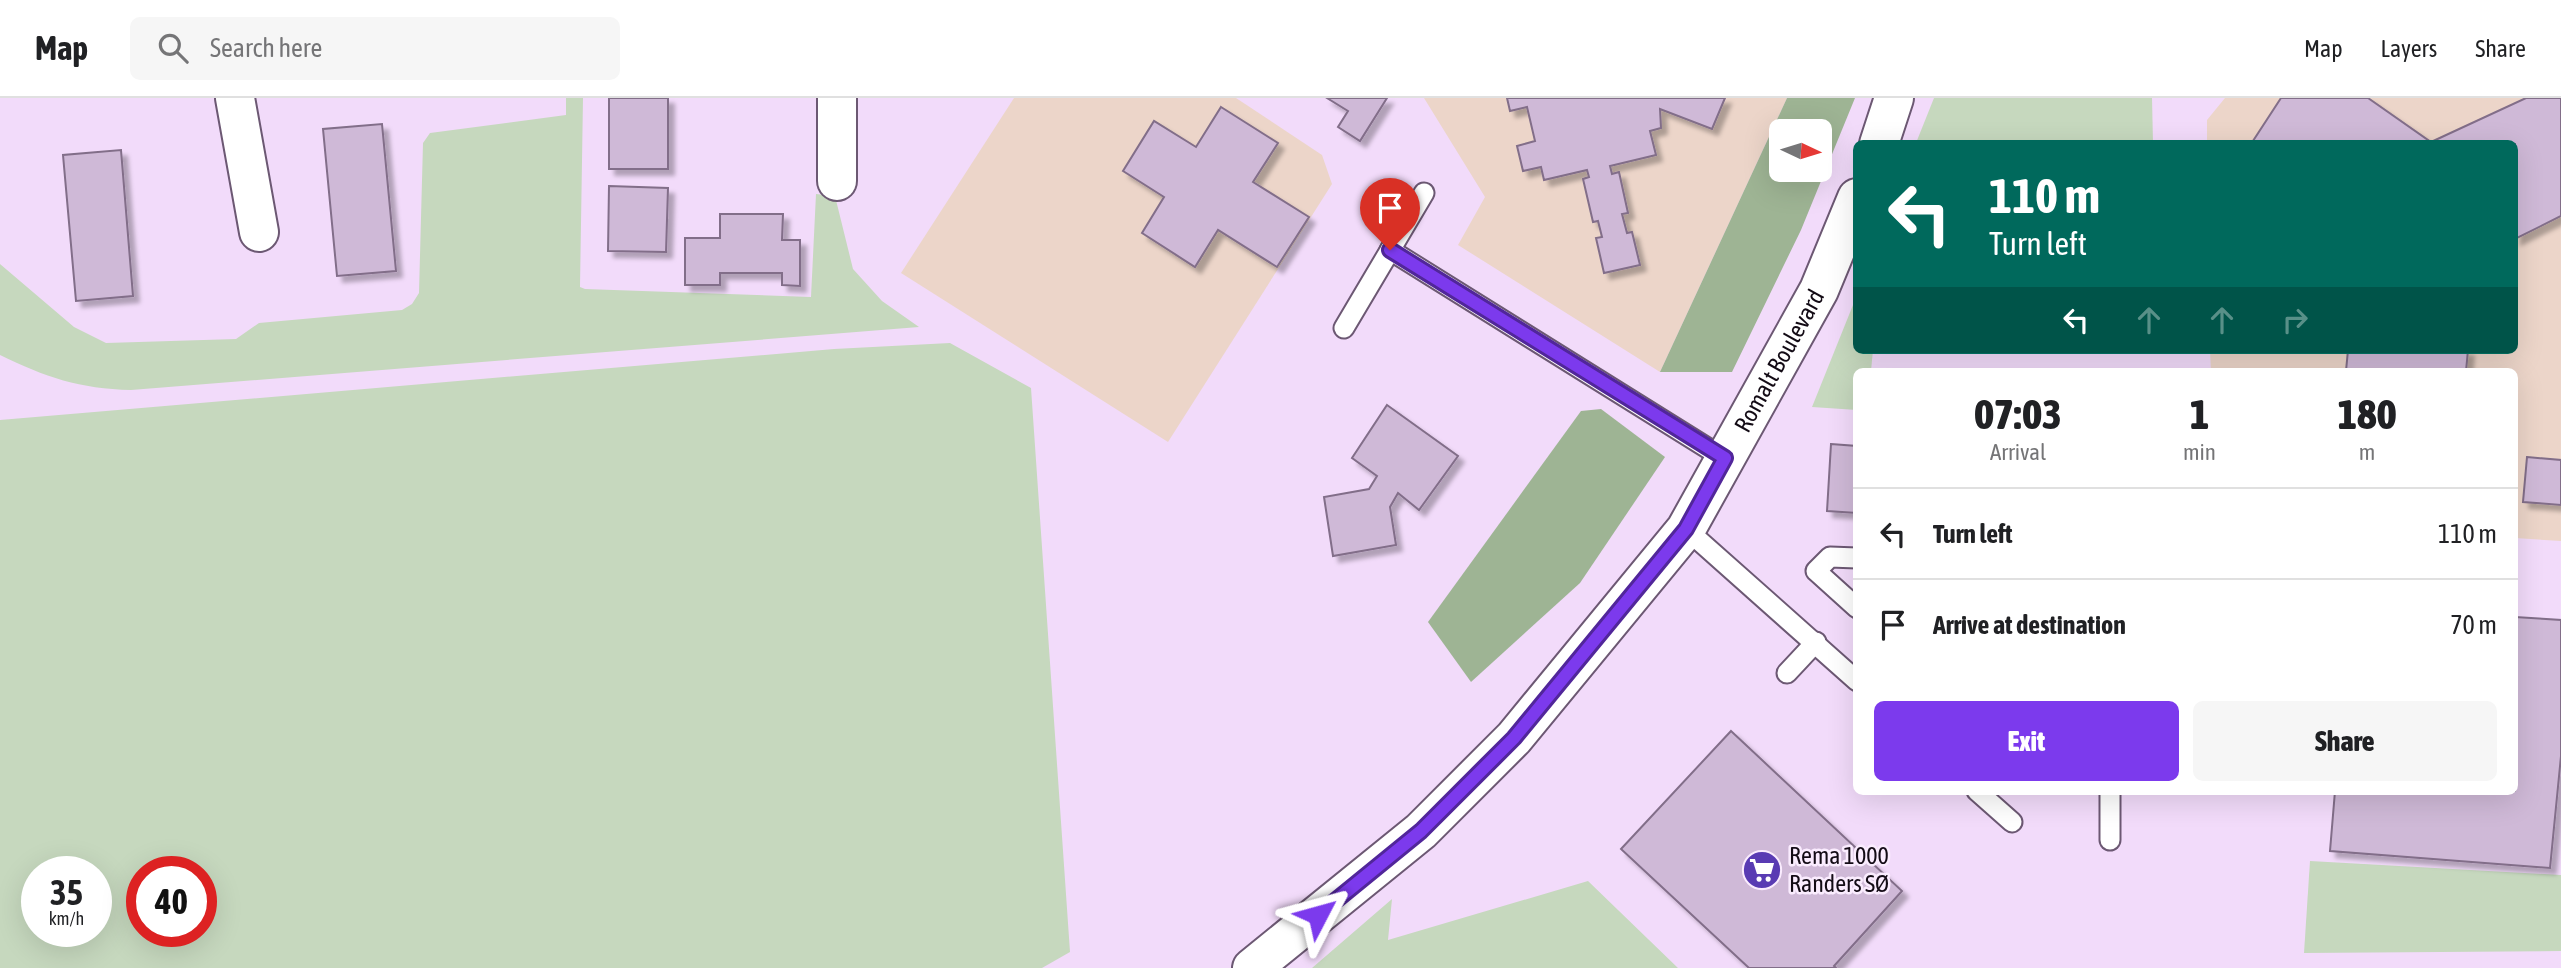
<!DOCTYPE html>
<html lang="en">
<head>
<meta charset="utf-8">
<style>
  :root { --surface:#fff; --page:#f6f6f6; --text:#202124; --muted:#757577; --line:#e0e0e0; --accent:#7c3aed }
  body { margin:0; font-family:"Asap Condensed",sans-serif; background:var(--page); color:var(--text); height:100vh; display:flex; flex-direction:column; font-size:26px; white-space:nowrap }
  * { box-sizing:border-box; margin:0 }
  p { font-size:23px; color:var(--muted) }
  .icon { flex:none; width:38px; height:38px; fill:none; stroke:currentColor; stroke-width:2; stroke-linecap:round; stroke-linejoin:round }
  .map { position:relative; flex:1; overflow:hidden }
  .details { position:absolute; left:1853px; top:270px; width:665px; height:427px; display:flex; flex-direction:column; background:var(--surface); border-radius:10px; box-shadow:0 7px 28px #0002 }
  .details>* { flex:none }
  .guide { position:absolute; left:1853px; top:42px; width:665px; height:214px; border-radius:10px; box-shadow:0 7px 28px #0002; background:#00695c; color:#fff; overflow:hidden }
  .needle { width:46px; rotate:94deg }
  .controls { position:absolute; left:1769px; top:21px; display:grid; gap:14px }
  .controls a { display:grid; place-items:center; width:63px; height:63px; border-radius:10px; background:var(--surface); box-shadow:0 7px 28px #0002; font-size:35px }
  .speed { position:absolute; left:21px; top:758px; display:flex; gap:14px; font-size:35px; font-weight:700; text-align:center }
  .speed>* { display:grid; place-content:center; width:91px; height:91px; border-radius:50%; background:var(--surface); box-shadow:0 7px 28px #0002; line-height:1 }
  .speed small { font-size:18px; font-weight:400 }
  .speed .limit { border:10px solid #d22; background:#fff; color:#111 }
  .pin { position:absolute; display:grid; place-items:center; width:60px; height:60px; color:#fff; margin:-72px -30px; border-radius:50% 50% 50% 0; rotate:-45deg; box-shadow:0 0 7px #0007 }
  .pin .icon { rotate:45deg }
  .me { position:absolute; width:77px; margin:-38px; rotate:51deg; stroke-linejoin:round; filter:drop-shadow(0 0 5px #0008) }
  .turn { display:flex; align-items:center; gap:24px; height:147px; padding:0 21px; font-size:32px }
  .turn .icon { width:91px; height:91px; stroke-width:2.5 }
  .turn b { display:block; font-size:49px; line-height:60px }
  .lanes { display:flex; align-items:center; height:66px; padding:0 21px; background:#0003; justify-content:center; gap:35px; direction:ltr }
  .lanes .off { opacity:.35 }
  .eta { display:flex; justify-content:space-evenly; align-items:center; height:119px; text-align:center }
  .eta b { font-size:42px; font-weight:800; line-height:49px }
  .action { display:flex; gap:14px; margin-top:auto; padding:14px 21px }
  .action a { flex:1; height:80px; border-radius:10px; background:var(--accent); color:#fff; font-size:28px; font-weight:800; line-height:80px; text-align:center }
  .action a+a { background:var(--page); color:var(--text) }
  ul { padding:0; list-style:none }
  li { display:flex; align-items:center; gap:21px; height:91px; padding:0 21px; border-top:2px solid var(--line) }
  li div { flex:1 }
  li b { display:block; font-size:26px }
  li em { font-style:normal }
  header { display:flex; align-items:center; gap:42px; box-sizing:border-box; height:98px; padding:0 35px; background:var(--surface); border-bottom:2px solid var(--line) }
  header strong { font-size:33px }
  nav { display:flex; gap:38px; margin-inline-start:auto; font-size:24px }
  .search { width:490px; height:63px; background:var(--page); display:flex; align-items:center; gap:18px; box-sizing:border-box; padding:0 24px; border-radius:10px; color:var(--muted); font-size:26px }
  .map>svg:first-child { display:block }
  .education { fill:#ecd5c9 }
  .green { fill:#c6d8be; fill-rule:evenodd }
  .forest { fill:#9eb494; fill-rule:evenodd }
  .building { fill:#cfb9d7; stroke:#826e89; stroke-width:2; filter:url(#shadow) }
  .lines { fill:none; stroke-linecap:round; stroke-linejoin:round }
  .lane-casing { stroke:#6c5873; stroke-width:23 }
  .street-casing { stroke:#6c5873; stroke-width:42 }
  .secondary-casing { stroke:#6c5873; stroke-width:42 }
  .lane { stroke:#fff; stroke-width:19 }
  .street { stroke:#fff; stroke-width:38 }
  .secondary { stroke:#fff; stroke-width:38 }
  .route-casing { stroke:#51269a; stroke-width:18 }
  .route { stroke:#7c3aed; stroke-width:12 }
  .labels { text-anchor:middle; stroke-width:5; stroke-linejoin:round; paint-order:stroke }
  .street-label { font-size:24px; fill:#130b15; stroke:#faecfe }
  .poi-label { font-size:24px; fill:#130b15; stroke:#faecfe; text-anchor:start }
</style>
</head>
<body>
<header>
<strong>Map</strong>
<div class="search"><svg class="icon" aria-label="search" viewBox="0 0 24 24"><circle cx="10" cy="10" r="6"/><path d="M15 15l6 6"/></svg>Search here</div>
<nav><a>Map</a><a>Layers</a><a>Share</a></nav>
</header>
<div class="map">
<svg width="2561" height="870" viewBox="0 0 2561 870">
  <defs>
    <filter id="shadow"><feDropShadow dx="6" dy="6" stdDeviation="2" flood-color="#0004"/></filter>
  </defs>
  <rect width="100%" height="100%" fill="#f2dbfa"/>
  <g class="education">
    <path d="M1014,0H1236L1322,57L1332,86L1168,344L901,175Z"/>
    <path d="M1424,0H1787L1660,274L1458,147L1485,99Z"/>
    <path d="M2225,0H2561V443L2515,440V273H2211L2210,252H2515V46L2207,45V22Z"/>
  </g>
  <g class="green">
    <path d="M566,0H583L580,189L585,191L811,199L816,96L835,98L853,171L882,203L919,229L131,292C80,291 45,279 0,257V166L74,229L106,245L236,241L259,225L402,212L412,206L419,195L423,45L430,35L566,17Z"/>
    <path d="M1934,0H2152L2153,45H1916Z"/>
    <path d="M1857,197V252H1873L1871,273H1857V312L1812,309Z"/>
    <path d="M950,245L1031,290L1070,854L1042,870H0V322L834,251ZM37,774H96V833H37ZM142,774H201V833H142Z"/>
    <path d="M2310,763L2561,777V853L2304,855Z"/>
    <path d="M1588,783L1678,870H1312L1392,801L1388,842Z"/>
  </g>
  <g class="forest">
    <path d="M1787,0H1855L1801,132L1732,274H1660ZM1782,33H1820V72H1782Z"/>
    <path d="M1601,311L1665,359L1580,485L1471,584L1428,524L1581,313Z"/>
  </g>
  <g class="building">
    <rect x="609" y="0" width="59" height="71"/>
    <path d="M1327,0H1387L1360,43L1338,29L1348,13Z"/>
    <path d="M1507,0H1725L1712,31L1660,11L1661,30L1650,33L1656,57L1610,68L1612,76L1619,74L1628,115L1622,116L1627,135L1632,134L1640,167L1604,175L1596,140L1602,139L1598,123L1593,124L1583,81L1589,79L1587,72L1544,82L1541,69L1523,73L1517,48L1535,43L1527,9L1510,13Z"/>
    <path d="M2281,0H2368L2431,44L2526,0H2561V118L2515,141V46H2251Z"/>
    <path d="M1221,9L1278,45L1253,84L1309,119L1277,169L1218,132L1195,169L1142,135L1164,99L1123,73L1154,23L1196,49Z"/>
    <path d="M382,26L396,173L337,178L323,31Z"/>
    <path d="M121,52L133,198L76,203L63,57Z"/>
    <path d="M609,88L668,90L666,154L608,153Z"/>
    <path d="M720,116H783L782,142H800V188L782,187V175H720V187H685V140H720Z"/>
    <path d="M2348,252H2468L2466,273H2346Z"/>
    <path d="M1387,307L1458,358L1419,412L1398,395L1390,409L1396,447L1333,458L1324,399L1369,391L1377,378L1352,360Z"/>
    <path d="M1831,346L1857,348V415L1827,413Z"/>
    <path d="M2527,359L2561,362V407L2523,404Z"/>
    <path d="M2515,519L2561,522V658L2550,770L2330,753L2335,693H2515Z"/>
    <path d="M1731,633L1902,793L1834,868L1836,870H1749L1621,751Z"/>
  </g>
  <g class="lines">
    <g class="lane-casing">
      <g id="lane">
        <path d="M1390,152L1725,361"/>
        <path d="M1344,230L1424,95"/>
        <path d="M1686,431L1857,583"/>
        <path d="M1857,460L1830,459L1816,473L1857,510"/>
        <path d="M1787,575L1816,544"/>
        <path d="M1977,693L2012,724"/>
        <path d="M2110,742V693"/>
      </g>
    </g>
    <g class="street-casing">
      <g id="street">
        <path d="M235,0L259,134"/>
        <path d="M837,83V0"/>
      </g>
    </g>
    <g class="secondary-casing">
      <g id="secondary">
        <path d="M1879,46L1894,0"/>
        <path id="s1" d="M1252,870L1421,733L1514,640L1686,431L1819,192L1857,100"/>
      </g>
    </g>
    <use href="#lane" class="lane"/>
    <use href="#street" class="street"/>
    <use href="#secondary" class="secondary"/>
  </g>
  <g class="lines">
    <g class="route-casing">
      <path id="route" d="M1318,817L1421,733L1514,640L1686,431L1725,360L1390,152"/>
    </g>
    <use href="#route" class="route"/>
  </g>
  <defs>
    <g id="supermarket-disc" transform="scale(2.0125)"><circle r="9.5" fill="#593bb3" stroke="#faecfe"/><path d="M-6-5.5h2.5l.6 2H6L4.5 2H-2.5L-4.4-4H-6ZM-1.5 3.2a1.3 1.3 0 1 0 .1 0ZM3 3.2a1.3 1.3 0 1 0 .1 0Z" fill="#fff"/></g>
  </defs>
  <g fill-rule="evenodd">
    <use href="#supermarket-disc" x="1762" y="772"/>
  </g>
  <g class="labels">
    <g class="street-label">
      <text dy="8" stroke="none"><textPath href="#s1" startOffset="812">Romalt Boulevard</textPath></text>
    </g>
    <g class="poi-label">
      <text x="1789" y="766">Rema 1000<tspan x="1789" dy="28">Randers SØ</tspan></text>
    </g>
  </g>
</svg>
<div class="controls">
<a><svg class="needle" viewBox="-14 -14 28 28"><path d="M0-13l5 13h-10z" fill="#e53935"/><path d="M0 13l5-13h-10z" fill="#757577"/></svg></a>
</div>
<div class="speed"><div>35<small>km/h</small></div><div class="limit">40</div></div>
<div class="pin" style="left:1390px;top:152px;background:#d93025"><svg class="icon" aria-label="arrive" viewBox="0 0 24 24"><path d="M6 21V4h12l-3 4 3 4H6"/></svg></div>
<svg class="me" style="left:1318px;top:817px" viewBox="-20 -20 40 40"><path d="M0-17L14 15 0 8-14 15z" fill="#7c3aed" stroke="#fff" stroke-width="4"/></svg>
<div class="guide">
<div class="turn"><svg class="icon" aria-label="left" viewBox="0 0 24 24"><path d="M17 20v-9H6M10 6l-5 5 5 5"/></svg><div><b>110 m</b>Turn left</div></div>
<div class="lanes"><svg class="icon" aria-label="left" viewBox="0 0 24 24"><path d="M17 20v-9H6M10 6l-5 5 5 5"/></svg><svg class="icon off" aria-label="ahead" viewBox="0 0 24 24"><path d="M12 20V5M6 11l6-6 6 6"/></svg><svg class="icon off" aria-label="ahead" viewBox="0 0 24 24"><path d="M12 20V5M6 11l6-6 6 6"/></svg><svg class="icon off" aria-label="right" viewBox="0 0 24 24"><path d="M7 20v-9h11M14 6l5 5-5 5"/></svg></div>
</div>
<section class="details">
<div class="eta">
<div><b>07:03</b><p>Arrival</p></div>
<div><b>1</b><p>min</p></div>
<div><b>180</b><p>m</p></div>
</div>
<ul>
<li><svg class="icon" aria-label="left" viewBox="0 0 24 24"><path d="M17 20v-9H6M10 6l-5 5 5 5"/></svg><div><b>Turn left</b></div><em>110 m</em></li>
<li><svg class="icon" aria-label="arrive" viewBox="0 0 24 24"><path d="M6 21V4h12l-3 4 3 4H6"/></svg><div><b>Arrive at destination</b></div><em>70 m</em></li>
</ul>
<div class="action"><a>Exit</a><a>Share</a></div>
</section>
</div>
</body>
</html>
